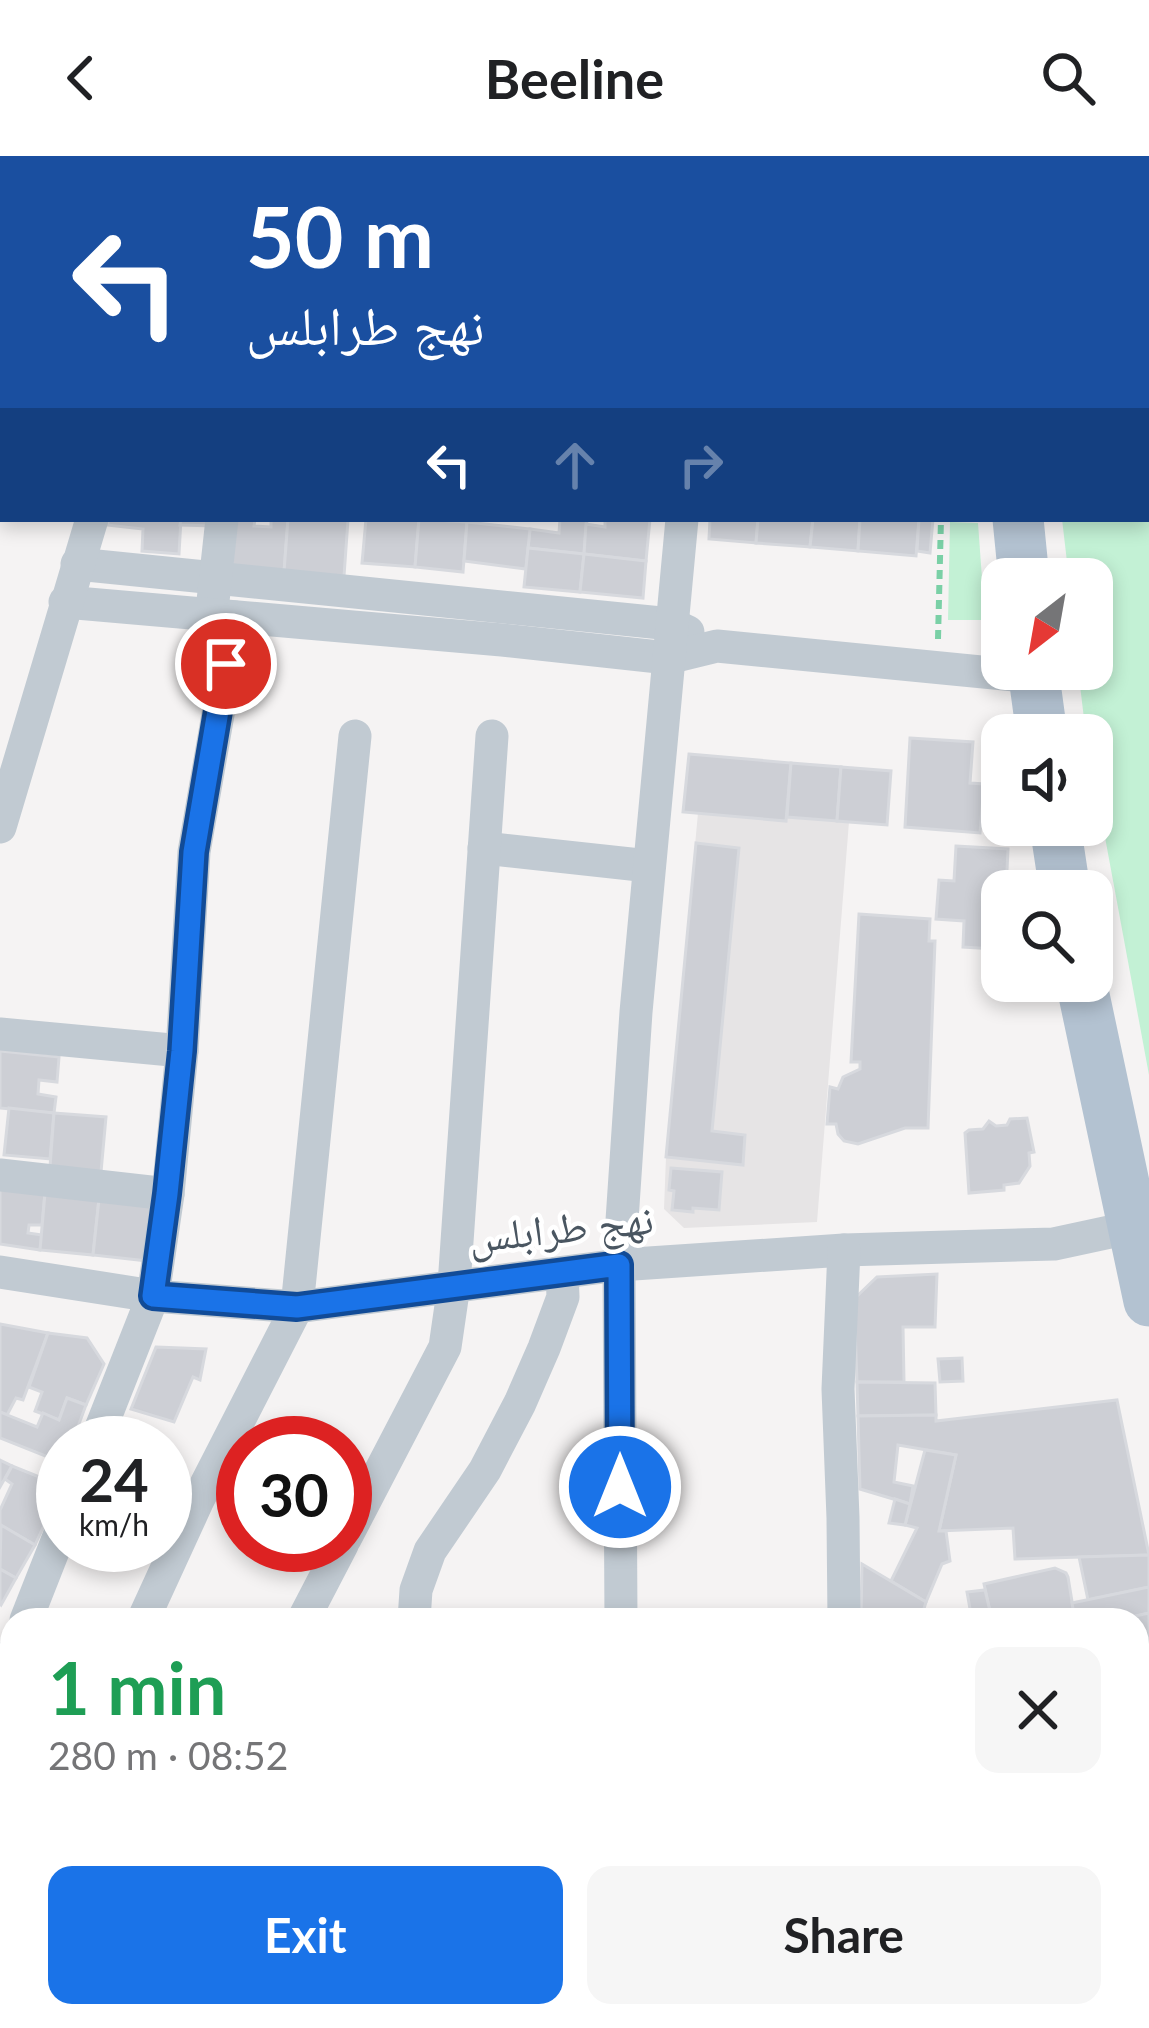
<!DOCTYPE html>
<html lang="en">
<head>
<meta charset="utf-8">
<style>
  :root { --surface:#fff; --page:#f6f6f6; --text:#202124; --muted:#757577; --accent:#1a73e8 }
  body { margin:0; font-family:Lato,"Noto Naskh Arabic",sans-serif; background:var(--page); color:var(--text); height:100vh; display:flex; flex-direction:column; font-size:45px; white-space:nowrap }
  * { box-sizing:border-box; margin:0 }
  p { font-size:39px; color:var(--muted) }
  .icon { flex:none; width:66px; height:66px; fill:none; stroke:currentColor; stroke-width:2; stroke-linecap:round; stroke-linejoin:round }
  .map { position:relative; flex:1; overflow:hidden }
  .drawer { position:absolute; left:0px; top:1452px; width:1149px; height:420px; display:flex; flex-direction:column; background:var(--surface); border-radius:36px 36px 0 0; box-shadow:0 6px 18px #0003 }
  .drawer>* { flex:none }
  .banner { position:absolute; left:0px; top:0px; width:1149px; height:366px; box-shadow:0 6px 18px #0003; background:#1a4fa0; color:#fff; overflow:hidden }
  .needle { width:78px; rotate:211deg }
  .tools { position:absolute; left:981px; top:402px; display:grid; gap:24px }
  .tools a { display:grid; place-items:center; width:132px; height:132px; border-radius:24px; background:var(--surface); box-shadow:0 6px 18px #0003; font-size:60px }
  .speed { position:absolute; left:36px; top:1260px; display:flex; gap:24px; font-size:60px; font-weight:700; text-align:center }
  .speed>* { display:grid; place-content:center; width:156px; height:156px; border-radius:50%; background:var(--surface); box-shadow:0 6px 18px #0003; line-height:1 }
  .speed small { font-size:30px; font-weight:400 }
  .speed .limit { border:18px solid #d22; background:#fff; color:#111 }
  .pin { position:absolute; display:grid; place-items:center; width:102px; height:102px; color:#fff; margin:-51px; border:6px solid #fff; border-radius:50%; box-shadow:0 3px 12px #0007 }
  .me { position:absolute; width:132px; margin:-66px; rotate:0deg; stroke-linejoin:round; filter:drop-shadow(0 0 9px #0008) }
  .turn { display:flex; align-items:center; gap:42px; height:252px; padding:0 48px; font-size:54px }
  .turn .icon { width:156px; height:156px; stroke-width:2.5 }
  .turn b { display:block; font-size:84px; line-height:102px }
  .lanes { display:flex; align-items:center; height:114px; padding:0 48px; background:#0003; justify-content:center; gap:60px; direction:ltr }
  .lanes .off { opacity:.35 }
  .round { display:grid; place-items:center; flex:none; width:126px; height:126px; border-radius:24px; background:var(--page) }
  .summary { display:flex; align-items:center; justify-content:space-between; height:204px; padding:0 48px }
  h1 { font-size:72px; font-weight:700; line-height:90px; color:#1e9e55 }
  .primary-button { display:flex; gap:24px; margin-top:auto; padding:24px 48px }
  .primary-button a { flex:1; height:138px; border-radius:24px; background:var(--accent); color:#fff; font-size:48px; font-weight:700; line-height:138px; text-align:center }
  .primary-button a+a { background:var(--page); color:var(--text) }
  header { display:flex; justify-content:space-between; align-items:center; height:156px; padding:0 48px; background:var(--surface); font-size:54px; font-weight:700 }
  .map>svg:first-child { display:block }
  .education { fill:#e6e4e5 }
  .green { fill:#c3f1d5 }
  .building { fill:#cdcfd5; stroke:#d7d9de; stroke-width:3 }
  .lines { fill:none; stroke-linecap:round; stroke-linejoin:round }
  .path { stroke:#7ad0a6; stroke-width:6; stroke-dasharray:9 6; stroke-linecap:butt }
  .minor { stroke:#c1cad2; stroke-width:33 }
  .primary { stroke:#b3c2d1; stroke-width:51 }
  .route-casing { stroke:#114b97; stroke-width:30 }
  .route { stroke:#1a73e8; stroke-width:21 }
  .labels { text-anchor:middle; stroke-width:9; stroke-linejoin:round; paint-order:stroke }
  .street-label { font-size:42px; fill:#4a5661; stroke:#fff }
</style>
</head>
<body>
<header><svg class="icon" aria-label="back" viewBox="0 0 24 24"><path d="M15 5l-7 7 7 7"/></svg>Beeline<svg class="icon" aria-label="search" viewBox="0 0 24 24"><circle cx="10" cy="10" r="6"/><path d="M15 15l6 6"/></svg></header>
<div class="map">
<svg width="1149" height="1872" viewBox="0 0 1149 1872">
  <rect width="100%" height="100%" fill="#f5f3f3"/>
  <path class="education" d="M698,657L785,665L787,661L849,666L817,1066L684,1072L664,1053L666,1001Z"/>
  <g class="green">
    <path d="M1023,0H1149V919L1092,611V579H1086L1078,513H1092V423H1069L1062,363H1146V3H1023Z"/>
    <path d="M950,366L978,367L985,464H948Z"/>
    <path d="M513,1860H572V1872H534Z"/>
    <path d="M644,1860H783L784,1868L645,1871Z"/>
  </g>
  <g class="building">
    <path d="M621,0H683V3H620Z"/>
    <path d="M109,363H181L179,398L142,395L143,373L107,369Z"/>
    <path d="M181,363H216L215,370L180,369Z"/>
    <path d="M234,363H255L254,370L271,371V363H288L284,416L232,410Z"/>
    <path d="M288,363L348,364L344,420L284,416Z"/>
    <path d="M366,363H419L415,411L362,407Z"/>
    <path d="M419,363L467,366L463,416L415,411Z"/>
    <path d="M560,363H587L584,398L528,392L530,373L559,377Z"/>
    <path d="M605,363H650L646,405L584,398L586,368L605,371Z"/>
    <path d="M710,363H758L756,387L709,383Z"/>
    <path d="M758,363H813L810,391L756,387Z"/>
    <path d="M813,363H860L858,395L810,391Z"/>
    <path d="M860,363H919L916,400L858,395Z"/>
    <path d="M919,363H933L930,397L917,395Z"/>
    <path d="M467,366L530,373L526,413L464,405Z"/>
    <path d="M528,392L584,398L580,436L524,431Z"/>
    <path d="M584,398L646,405L643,442L580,436Z"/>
    <path d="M910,582L973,586L970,627L984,628L980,677L905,671Z"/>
    <path d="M689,598L791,607L786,665L683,656Z"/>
    <path d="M791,607L841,611L837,665L787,661Z"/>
    <path d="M841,611L891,615L887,669L837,665Z"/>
    <path d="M696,687L739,692L712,975L745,979L743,1009L666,1001Z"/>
    <path d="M956,690L1008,693L1006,735H1002V789L994,788V793L963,791L964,765L936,763L939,724L954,725Z"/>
    <path d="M859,758L930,763L929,785H935L928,972H905L858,988L844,985L838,978L836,968H827L830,931L838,933L843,921L860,913V906H851Z"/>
    <path d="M0,895L59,901L57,926L39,924L38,938L56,941L54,957L0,952Z"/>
    <path d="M9,952L54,957L50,1003L4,999Z"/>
    <path d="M54,957L106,961L101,1016L50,1011Z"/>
    <path d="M1027,962L1034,996L1029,997L1030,1010L1019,1027L1004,1029V1034L969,1037L965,977L969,974L983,973L989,965L996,970L1007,969L1010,963Z"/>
    <path d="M671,1012L722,1016L719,1054L693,1052V1056L672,1054L674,1035L669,1034Z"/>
    <path d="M0,1032L45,1037L42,1069H29L28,1077L42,1079L40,1094L0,1088Z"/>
    <path d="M45,1037L99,1043L93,1099L40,1094Z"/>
    <path d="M99,1043L154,1049L148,1105L93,1099Z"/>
    <path d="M937,1118L935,1171H903L904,1226H857L854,1143L877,1121Z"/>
    <path d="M0,1168L48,1177L23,1244L16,1242L7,1259L0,1256Z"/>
    <path d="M48,1177L87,1182L104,1208L86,1249L67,1242L59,1264L35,1255L42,1236L29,1231Z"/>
    <path d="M156,1191L206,1193L200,1224L193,1221L174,1266L131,1253Z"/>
    <path d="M962,1202L963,1225L940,1226L938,1203Z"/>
    <path d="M857,1226L935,1227L936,1259L858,1260Z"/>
    <path d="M67,1242L86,1249L72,1287H63V1307L0,1282V1256L37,1271L43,1257L59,1264Z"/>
    <path d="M1117,1244L1149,1399L1015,1403L1013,1372L939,1375L956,1299L898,1289L894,1326L913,1330L910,1348L860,1333L858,1260L936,1259V1265Z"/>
    <path d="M925,1294L956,1299L939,1375H946L950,1405L942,1408L926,1446L891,1425L917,1372L905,1369Z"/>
    <path d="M0,1304L12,1310L0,1331Z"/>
    <path d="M12,1310L62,1330L35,1389L0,1369V1354L12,1328L5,1323Z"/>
    <path d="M895,1343L910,1348L905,1369L889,1367Z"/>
    <path d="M1,1369L35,1389L16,1422L0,1413Z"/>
    <path d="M1149,1399V1431L1088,1444L1079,1401Z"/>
    <path d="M862,1408L926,1446L923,1456L930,1457V1464H861Z"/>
    <path d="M1055,1412L1066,1417L1068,1421L1075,1464H992L984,1428Z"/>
    <path d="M0,1413L16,1422L1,1449L0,1448Z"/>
    <path d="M1149,1431V1457L1118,1464H1075L1072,1447Z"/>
    <path d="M985,1434L992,1464H972L967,1436Z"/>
    <path d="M1149,1457V1523L1137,1528V1464H1118Z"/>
    <path d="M1149,1523V1585L1137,1581V1528Z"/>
    <path d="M9,1573L12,1575V1633L0,1623V1583Z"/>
    <path d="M1137,1581L1149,1585V1626H1137Z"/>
    <path d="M0,1623L12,1633V1717L0,1707Z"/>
    <path d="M1137,1665H1149V1731L1137,1730Z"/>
    <path d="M0,1784L7,1785L6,1801L12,1802V1854L0,1858Z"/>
    <path d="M1137,1811H1149V1860H1128H1137Z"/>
    <path d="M72,1860H88L97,1872H57Z"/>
    <path d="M159,1860H237L247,1872H169Z"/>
    <path d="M324,1860H356L343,1872H333Z"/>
    <path d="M384,1860H446L444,1870L384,1864Z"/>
    <rect x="577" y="1860" width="29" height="12"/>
    <path d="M783,1860H825L826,1867L784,1868Z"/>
    <path d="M871,1860H961V1863L871,1865Z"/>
    <path d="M355,1861L380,1865V1872H343Z"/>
    <path d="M504,1863V1872H471V1865Z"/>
  </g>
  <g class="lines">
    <path class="path" d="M938,483L941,363"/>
    <g class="minor">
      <path d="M711,0L712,3"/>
      <path d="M209,3L210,0"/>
      <path d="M262,3V0"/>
      <path d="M408,3V0"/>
      <path d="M547,3L548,0"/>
      <path d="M871,3V0"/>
      <path d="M0,122L3,123"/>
      <path d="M0,270L3,271"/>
      <path d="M77,408L671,468L688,476"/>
      <path d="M213,445L222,363"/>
      <path d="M65,446L502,484L668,502L717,490L1033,521"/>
      <path d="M0,671L92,363"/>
      <path d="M484,692L649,710"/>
      <path d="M0,878L182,895"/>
      <path d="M0,1019L168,1038"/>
      <path d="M0,1116L153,1140L297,1151L619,1109L844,1094L1054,1088L1133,1071"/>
      <path d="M95,1287L153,1140L168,1038L182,895L194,696L235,461"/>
      <path d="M345,1383L445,1191L454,1129L492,580"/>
      <path d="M26,1464L63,1370"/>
      <path d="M143,1464L198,1344L297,1151L355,580"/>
      <path d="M303,1464L342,1389"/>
      <path d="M414,1464L416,1434L430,1395L485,1314L520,1247L544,1192L563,1141L562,1117"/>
      <path d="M621,1464L619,1109L636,856L682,363"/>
      <path d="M844,1464L843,1362L838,1233L844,1094"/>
      <path d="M0,1527L12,1498"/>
      <path d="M1137,1641H1149"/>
      <path d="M132,1860L141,1872"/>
      <path d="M300,1860L309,1872"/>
      <path d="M627,1860L628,1872"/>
      <path d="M855,1860V1872"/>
    </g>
    <g class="primary">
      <path d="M985,0V3"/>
      <path d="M1018,363L1024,423"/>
      <path d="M1033,513L1042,579"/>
      <path d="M1055,669L1065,735"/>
      <path d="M1081,825L1149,1145"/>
    </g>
  </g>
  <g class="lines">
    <g class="route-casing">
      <path id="route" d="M226,508L194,696L182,895L167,1038L153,1140L297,1151L619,1109L620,1331"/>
    </g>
    <use href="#route" class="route"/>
  </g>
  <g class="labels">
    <g class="street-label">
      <text transform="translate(561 1072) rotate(-6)" y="15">نهج طرابلس</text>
    </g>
  </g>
</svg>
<div class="tools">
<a><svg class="needle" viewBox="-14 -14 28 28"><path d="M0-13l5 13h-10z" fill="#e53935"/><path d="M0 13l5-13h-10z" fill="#757577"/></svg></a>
<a><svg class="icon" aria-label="sound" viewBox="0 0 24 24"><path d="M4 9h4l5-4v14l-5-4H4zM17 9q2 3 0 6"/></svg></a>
<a><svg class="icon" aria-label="search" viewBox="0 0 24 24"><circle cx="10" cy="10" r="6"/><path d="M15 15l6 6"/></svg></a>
</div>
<div class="speed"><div>24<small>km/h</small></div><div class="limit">30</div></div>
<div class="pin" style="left:226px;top:508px;background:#d93025"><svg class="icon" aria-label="arrive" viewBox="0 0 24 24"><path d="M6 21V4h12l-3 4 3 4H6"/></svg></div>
<svg class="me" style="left:620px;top:1331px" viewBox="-20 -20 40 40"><circle r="17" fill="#1a73e8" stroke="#fff" stroke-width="3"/><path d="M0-11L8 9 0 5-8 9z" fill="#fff"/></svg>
<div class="banner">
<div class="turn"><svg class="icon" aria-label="left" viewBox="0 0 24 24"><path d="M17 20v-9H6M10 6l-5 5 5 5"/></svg><div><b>50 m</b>نهج طرابلس</div></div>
<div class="lanes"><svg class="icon" aria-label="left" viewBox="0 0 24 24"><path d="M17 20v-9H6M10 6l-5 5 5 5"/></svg><svg class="icon off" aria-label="ahead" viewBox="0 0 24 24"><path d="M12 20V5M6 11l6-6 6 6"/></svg><svg class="icon off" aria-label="right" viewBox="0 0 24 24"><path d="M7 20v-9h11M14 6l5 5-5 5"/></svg></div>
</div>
<section class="drawer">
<div class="summary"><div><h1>1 min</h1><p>280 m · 08:52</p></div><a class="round"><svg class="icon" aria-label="close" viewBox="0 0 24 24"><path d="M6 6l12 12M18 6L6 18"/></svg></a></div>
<div class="primary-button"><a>Exit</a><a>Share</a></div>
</section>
</div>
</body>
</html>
